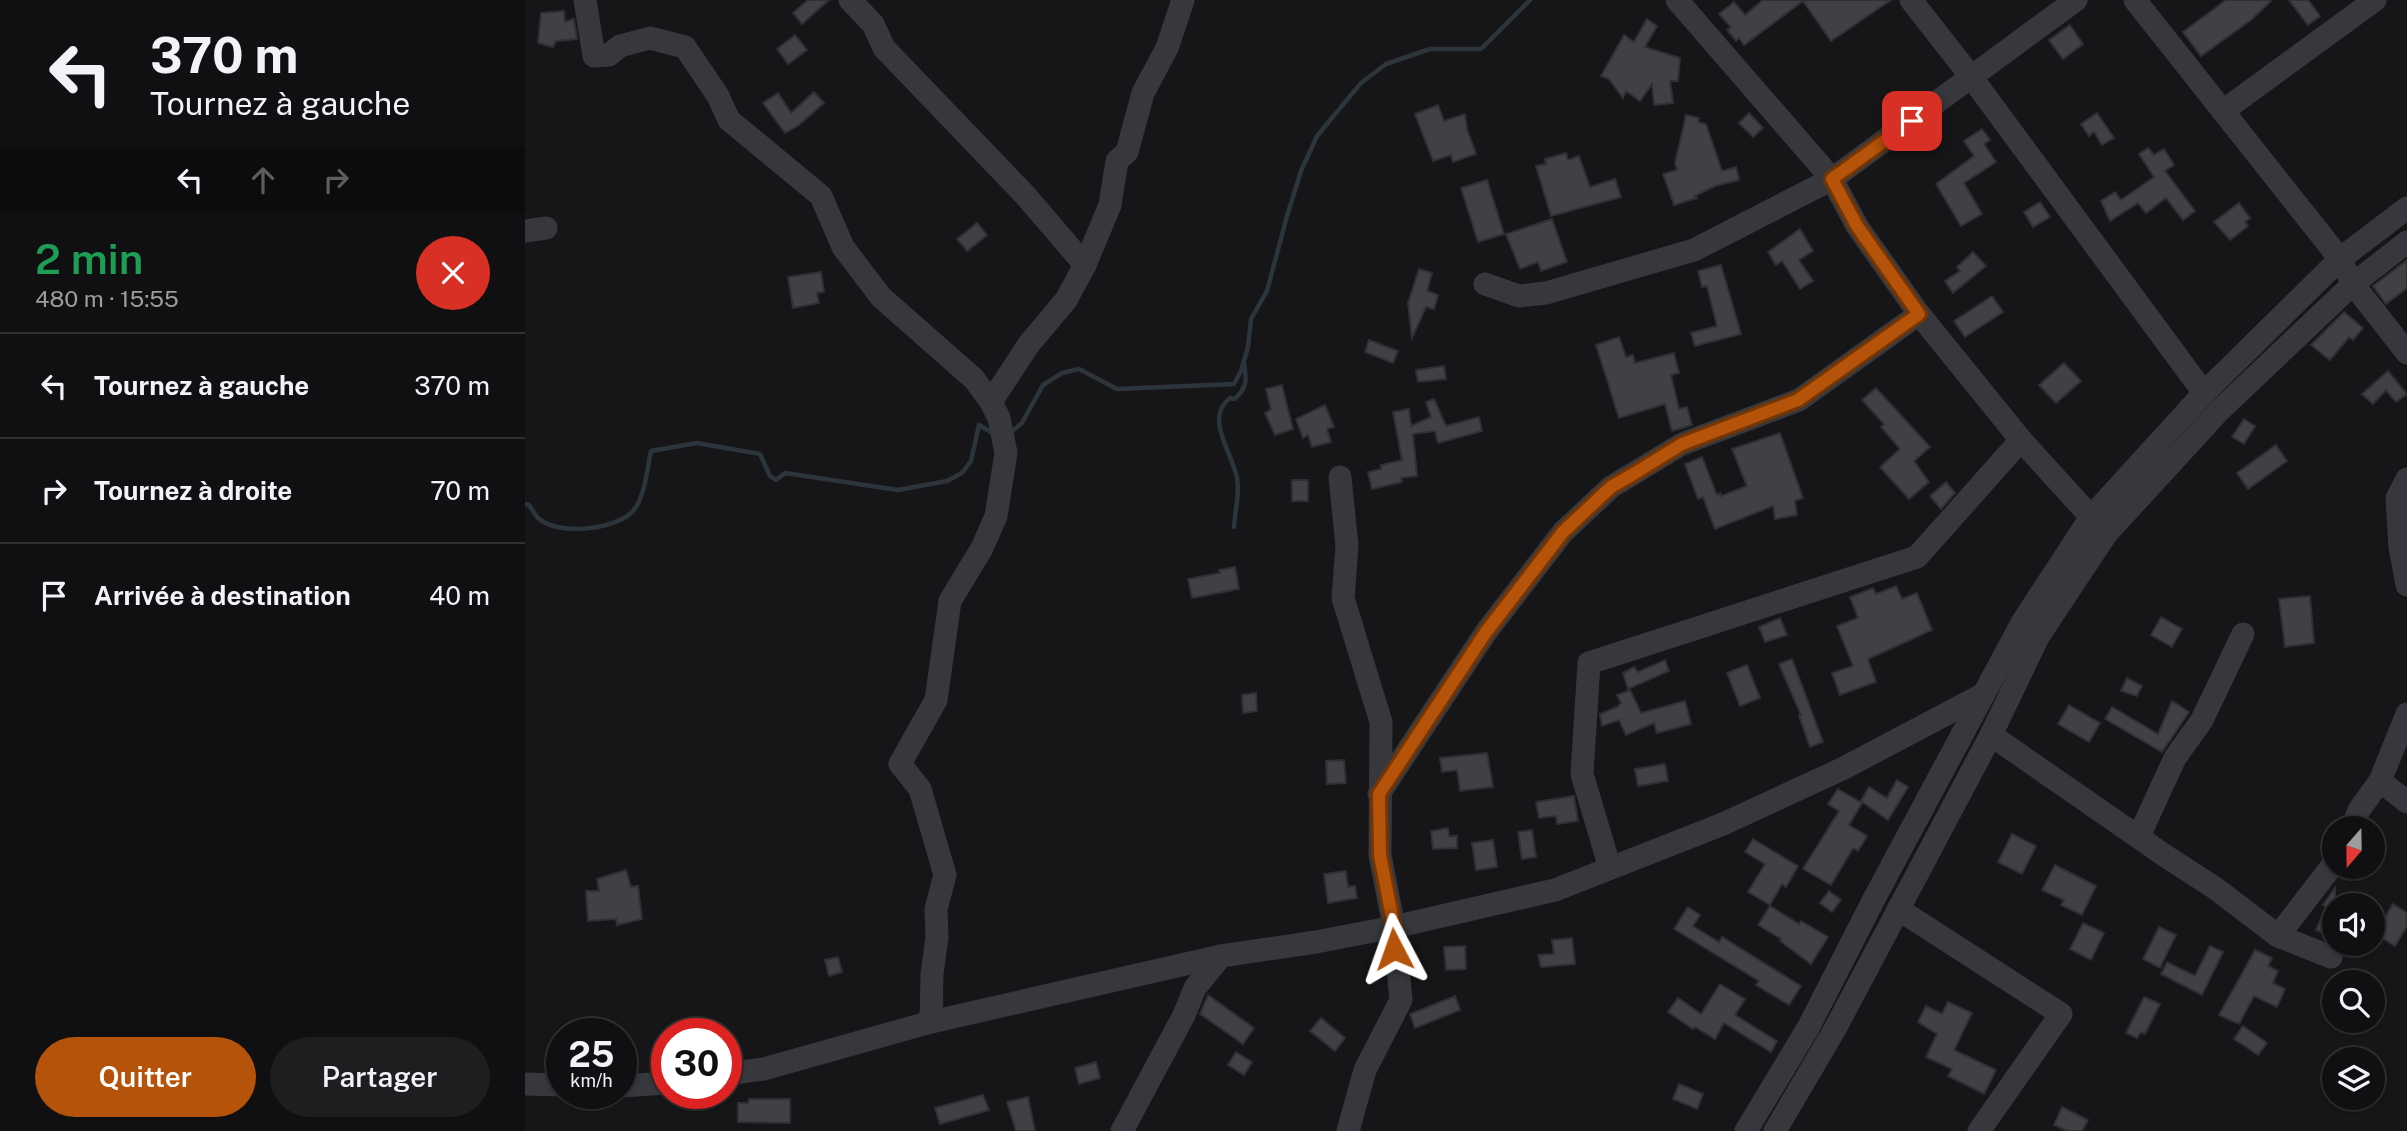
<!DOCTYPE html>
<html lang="fr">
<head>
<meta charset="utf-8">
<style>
  :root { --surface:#101012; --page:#1e1e20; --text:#f1f3f6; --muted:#9c9d9f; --line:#303032; --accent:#b45309 }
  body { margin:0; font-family:"Public Sans",sans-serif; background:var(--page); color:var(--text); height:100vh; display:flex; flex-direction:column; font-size:26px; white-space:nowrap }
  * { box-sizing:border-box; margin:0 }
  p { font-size:23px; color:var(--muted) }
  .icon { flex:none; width:38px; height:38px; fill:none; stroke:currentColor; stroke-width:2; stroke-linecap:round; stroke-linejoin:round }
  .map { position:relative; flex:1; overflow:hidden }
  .drawer { display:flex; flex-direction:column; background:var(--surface); width:525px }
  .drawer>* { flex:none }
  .guide { background:#101012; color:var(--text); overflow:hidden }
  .needle { width:46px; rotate:200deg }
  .fabs { position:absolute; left:1797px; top:816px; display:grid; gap:14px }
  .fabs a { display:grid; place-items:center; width:63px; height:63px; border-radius:50%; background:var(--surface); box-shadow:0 2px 5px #0004,0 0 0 2px var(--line); font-size:35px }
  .speed { position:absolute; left:21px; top:1018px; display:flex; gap:14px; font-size:35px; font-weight:700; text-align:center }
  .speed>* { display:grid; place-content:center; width:91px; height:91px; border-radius:50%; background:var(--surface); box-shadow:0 2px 5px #0004,0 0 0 2px var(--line); line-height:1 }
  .speed small { font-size:18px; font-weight:400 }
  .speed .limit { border:10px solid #d22; background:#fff; color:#111 }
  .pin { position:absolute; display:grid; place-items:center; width:60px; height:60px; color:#fff; margin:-30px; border-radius:14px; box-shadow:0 4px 10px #0006 }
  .me { position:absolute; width:77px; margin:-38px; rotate:356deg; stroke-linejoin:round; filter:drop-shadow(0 0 5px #0008) }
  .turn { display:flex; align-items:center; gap:24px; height:147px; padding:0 35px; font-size:32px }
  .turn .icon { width:91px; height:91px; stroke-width:2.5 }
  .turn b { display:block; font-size:49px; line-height:60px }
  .lanes { display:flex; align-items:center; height:66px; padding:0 35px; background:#0003; justify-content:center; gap:35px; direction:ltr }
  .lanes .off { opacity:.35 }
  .round { display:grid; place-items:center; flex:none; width:74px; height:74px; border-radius:37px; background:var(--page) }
  .headline { display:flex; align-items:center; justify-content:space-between; height:119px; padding:0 35px }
  h1 { font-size:42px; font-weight:600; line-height:52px; color:#1e9e55 }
  .button { display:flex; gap:14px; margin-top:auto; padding:14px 35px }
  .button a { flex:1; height:80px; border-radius:42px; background:var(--accent); color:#fff; font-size:28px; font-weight:600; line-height:80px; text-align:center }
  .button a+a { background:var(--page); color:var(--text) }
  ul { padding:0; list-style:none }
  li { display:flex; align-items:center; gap:21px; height:105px; padding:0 35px; border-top:2px solid var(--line) }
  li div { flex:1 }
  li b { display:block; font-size:26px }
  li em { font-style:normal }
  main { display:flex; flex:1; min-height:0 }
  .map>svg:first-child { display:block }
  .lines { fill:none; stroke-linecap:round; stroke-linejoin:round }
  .stream { stroke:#2c353c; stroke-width:4.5 }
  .building { fill:#404145; stroke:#303034; stroke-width:2 }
  .minor { stroke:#37383d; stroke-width:23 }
  .route-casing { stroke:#753606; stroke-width:18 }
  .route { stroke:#b45309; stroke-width:12 }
</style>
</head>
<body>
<main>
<section class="drawer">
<div class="guide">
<div class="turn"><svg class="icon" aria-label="left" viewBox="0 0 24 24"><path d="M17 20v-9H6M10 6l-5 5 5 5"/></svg><div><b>370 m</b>Tournez à gauche</div></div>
<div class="lanes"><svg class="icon" aria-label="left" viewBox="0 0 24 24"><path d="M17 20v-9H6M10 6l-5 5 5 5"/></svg><svg class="icon off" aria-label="ahead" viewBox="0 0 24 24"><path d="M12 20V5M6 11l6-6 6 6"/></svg><svg class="icon off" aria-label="right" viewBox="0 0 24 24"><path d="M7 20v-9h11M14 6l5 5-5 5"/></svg></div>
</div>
<div class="headline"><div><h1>2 min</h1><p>480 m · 15:55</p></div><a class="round" style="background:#d93025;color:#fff"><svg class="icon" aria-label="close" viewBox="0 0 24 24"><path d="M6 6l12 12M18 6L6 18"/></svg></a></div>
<ul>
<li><svg class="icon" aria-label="left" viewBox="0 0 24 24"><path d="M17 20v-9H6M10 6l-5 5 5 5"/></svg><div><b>Tournez à gauche</b></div><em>370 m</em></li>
<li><svg class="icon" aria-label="right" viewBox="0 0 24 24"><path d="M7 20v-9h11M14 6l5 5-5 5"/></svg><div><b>Tournez à droite</b></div><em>70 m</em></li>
<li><svg class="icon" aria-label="arrive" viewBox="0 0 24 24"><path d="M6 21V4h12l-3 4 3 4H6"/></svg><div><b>Arrivée à destination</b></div><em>40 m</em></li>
</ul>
<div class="button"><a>Quitter</a><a>Partager</a></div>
</section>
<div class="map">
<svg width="1882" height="1131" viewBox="0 0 1882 1131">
  <rect width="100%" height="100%" fill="#161618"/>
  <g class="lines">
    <g class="stream">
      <path d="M485,433L497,423L518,385L537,373L554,369L592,389L709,384L716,371L723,347L726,319L742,291L762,216L776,171L792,136L836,83L861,64L905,49H956L1005,0"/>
      <path d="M0,504L4,505C7,509 10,515 13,518C33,536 87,530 106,513C120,500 122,469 126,451L172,443L235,454L245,476L251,480L260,473L373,490L422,481L437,473L446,461L454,425L469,434"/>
      <path d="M709,527C710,510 715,495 712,478C707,452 679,418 705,398L710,399C722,387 722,380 719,364"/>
    </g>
  </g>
  <g class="building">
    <path d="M283,0H304L277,24L268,13Z"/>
    <path d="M1238,0H1366L1306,41L1278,1L1219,45L1214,38L1211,41L1202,30L1206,27L1194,14L1209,2L1220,15Z"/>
    <path d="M1701,0H1747L1726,20L1676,56L1658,32Z"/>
    <path d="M1764,0H1783L1795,16L1783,25Z"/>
    <path d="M39,11L40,22L49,19L52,39L31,41L28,47L13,43L16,13Z"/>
    <path d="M1122,19L1132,26L1120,47L1155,58L1153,81H1145L1148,103L1129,105L1127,84L1115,101L1101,91L1098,98L1084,79L1076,76L1099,35L1109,42Z"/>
    <path d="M1545,25L1558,44L1538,59L1524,40Z"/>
    <path d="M270,35L282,50L263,64L252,49Z"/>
    <path d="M289,92L299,103L274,125L260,133L238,103L253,93L266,113Z"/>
    <path d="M913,105L919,121L940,114L942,129L951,154L928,162L926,155L908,161L890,114Z"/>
    <path d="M1224,113L1238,128L1228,137L1214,123Z"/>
    <path d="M1572,113L1589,138L1577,145L1569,132L1564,136L1556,124Z"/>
    <path d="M1161,115L1174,118L1173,122L1181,124L1197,171L1211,167L1214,180L1190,186L1170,196L1172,198L1149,205L1138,174L1152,170L1150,163Z"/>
    <path d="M1457,129L1465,140L1459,144L1471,162L1439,183L1457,214L1436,226L1411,184L1449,156L1439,141Z"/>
    <path d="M1623,148L1629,155L1639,149L1649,165L1640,171L1670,211L1658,220L1641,198L1621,213L1613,203L1585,221L1576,201L1590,192L1596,200L1629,177L1614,154Z"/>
    <path d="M1041,153L1043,160L1054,156L1065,187L1090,179L1096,197L1026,216L1011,166L1021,164L1020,159Z"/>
    <path d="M962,180L979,234L953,242L936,188Z"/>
    <path d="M1515,202L1525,217L1508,227L1499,212Z"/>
    <path d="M1714,203L1725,218L1720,222L1723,226L1705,240L1689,222Z"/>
    <path d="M1027,219L1042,262L1016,271L1013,262L995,269L981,234Z"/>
    <path d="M452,223L462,235L442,251L432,239Z"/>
    <path d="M1275,229L1288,251L1274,260L1288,281L1275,289L1257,261L1251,265L1243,252Z"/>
    <path d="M1448,252L1461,266L1428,293L1420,281L1435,271L1432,267Z"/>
    <path d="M1882,260V288L1861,304L1848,286Z"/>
    <path d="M1196,265L1216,334L1170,346L1166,333L1192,326L1182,286L1177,287L1173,271Z"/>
    <path d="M894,269L907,273L902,291L913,295L909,309L901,307L887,338L883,303Z"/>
    <path d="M296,272L299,292L292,293L294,303L268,308L263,277Z"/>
    <path d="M1467,296L1478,312L1440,337L1429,321Z"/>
    <path d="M1819,312L1838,328L1828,340L1824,337L1805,360L1786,345Z"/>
    <path d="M1094,337L1101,357L1108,355L1110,363L1149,353L1154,373L1146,375L1154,409L1162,407L1167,425L1147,431L1140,404L1094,418L1071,345Z"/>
    <path d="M844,340L873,351L868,363L840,352Z"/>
    <path d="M1539,363L1556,381L1531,403L1514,385Z"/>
    <path d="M919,366L921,379L893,382L891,370Z"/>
    <path d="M1863,371L1882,394L1871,402L1861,390L1848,404L1837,394Z"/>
    <path d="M757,385L768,429L750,435L740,413L746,409L741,389Z"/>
    <path d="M1351,388L1405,447L1389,461L1404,482L1384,499L1355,467L1375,449L1356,427L1359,424L1337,400Z"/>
    <path d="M909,399L921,426L954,417L957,431L913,443L910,431L888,434L892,476L876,478L877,482L847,489L843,472L856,469V465L877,460L868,412L884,409L886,426L906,417L901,402Z"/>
    <path d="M800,405L809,427L802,429L806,442L787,447L783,435L778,438L771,419Z"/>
    <path d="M1719,419L1730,426L1719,444L1707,437Z"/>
    <path d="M1255,433L1278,498L1270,501L1272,515L1250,519L1248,506L1190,529L1178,497L1173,499L1160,464L1177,457L1192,495L1195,493L1196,496L1222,486L1207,449Z"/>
    <path d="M1751,445L1762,461L1723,489L1712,473Z"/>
    <rect x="767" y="480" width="16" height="21"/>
    <path d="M1421,482L1430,493L1416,509L1405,496Z"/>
    <path d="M710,567L714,589L667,598L663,579L695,573L694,570Z"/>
    <path d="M1371,586L1377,599L1392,593L1407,630L1343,659L1351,682L1315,695L1307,673L1328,666L1312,626L1333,618L1325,597L1348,588L1351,594Z"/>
    <path d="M1785,596L1789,643L1760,647L1754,599Z"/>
    <path d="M1636,617L1657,629L1647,647L1626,635Z"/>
    <path d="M1255,618L1262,635L1240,642L1234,627Z"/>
    <path d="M1267,659L1298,742L1285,747L1274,716L1276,715L1254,664Z"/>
    <path d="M1140,660L1144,671L1103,689L1098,673L1109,667L1113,672Z"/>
    <path d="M1222,665L1235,698L1215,706L1202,673Z"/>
    <path d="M1602,678L1617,686L1612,696L1596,691Z"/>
    <path d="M1105,690L1116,713L1160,701L1166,724L1132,733L1129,723L1101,735L1094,720L1077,726L1075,714L1092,707L1096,703L1092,695Z"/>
    <path d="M731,693L732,711L718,713L717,695Z"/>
    <path d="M1647,701L1664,712L1637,752L1580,719L1587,707L1633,734Z"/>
    <path d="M1544,705L1575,723L1564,742L1533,724Z"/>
    <path d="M962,753L968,787L935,791L932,770L917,772L915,758Z"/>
    <path d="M819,760L821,783L802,784L801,761Z"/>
    <path d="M1140,764L1143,781L1113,786L1110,769Z"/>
    <path d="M1372,780L1383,787L1363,820L1336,801L1344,787L1362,798Z"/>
    <path d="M1313,789L1337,803L1324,825L1342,836L1333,851L1328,848L1306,885L1278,869L1314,811L1303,804Z"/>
    <path d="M1049,796L1053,821L1032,824L1031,816L1014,818L1011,802Z"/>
    <path d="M923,828L924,836H932V848L908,849L906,831Z"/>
    <path d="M1007,830L1011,857L997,859L993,832Z"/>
    <path d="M1487,834L1511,846L1497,874L1473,862Z"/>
    <path d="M1228,839L1273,866L1261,887L1257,884L1245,905L1223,892L1240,864L1220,852Z"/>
    <path d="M968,840L972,867L951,870L947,843Z"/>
    <path d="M1530,865L1571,886L1557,915L1536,905L1539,900L1517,890Z"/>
    <path d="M101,870L106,887L113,886L117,919L92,925L91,919L63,921L61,891H74L72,879Z"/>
    <path d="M821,871L823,887L830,886L832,898L803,903L799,874Z"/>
    <path d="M1810,888V898L1817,902L1810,905V938L1791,930L1801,907L1798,905Z"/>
    <path d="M1304,891L1316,900L1307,912L1295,903Z"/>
    <path d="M1868,904L1882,913V926L1870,946L1850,934Z"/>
    <path d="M1245,906L1274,924L1276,921L1303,937L1286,964L1255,941L1256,939L1233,925Z"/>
    <path d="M1163,907L1175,915L1168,926L1194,942L1197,937L1276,986L1264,1005L1231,985L1234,981L1149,929Z"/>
    <path d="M1558,923L1579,933L1566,960L1545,949Z"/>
    <path d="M1634,927L1651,935L1635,968L1618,959Z"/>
    <path d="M1047,938L1050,964L1016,967L1013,955L1029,954L1027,940Z"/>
    <path d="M940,946L941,969L921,970L919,947Z"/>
    <path d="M1685,946L1698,952L1677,995L1636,974L1642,962L1670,976Z"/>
    <path d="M1730,950L1747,958L1743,966L1753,971L1748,983L1760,989L1752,1007L1729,996L1714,1024L1694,1015Z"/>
    <path d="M313,957L317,972L304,976L300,960Z"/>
    <path d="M1195,984L1220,999L1210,1015L1252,1041L1246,1052L1199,1023L1190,1039L1170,1027L1168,1029L1143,1012L1153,998L1176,1014Z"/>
    <path d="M683,995L729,1028L718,1044L675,1014Z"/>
    <path d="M930,996L935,1010L890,1028L885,1014Z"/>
    <path d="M1619,997L1635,1004L1620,1034L1616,1032L1612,1038L1601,1033Z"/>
    <path d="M1423,1002L1447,1013L1429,1050L1471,1070L1459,1094L1423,1076L1427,1069L1401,1057L1412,1034L1393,1022L1401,1006L1417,1014Z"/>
    <path d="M796,1018L820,1038L810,1051L785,1031Z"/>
    <path d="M1718,1026L1742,1043L1733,1055L1709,1039Z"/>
    <path d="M711,1052L727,1062L719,1075L703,1065Z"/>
    <path d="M571,1062L575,1078L554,1084L550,1068Z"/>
    <path d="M1154,1084L1178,1094L1172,1109L1148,1099Z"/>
    <path d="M458,1095L464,1110L415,1124L410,1108Z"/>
    <path d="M503,1097L510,1131H491L482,1102Z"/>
    <path d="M224,1099H265V1123L213,1122V1103H223Z"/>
    <path d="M1537,1107L1563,1120L1557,1131H1542L1529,1125Z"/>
  </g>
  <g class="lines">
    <g class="minor">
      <path d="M60,0L69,56L84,55L95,46L125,38L160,47L193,96L204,120L296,196L318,247L356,297L449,379L466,402"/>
      <path d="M325,0L348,24L359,48L500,195L560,265"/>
      <path d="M1152,0L1307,179L1332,226L1394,314L1496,440L1566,517"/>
      <path d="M1386,0L1447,78L1679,393"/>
      <path d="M1610,0L1815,259L1828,284L1882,353"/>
      <path d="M1698,111L1850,0"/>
      <path d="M0,231L21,228"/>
      <path d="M960,284L994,296L1021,293L1169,250L1307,179L1551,0"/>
      <path d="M815,477L822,546L818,598L856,722L855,855L869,927L876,1000L840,1070L823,1131"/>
      <path d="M1882,479L1872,498L1875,547L1882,585"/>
      <path d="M1466,735L1642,857L1690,888L1753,936L1806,957"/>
      <path d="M1855,781L1882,802"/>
      <path d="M854,794L961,632L1038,532L1086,487L1157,444L1274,400L1394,314"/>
      <path d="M1827,828L1834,810L1855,781L1882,714"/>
      <path d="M1614,836L1650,758L1677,720L1718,634"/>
      <path d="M1085,868L1057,774L1064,663L1392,557L1496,440"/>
      <path d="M1373,909L1536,1014L1454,1131"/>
      <path d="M1753,936L1810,862"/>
      <path d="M406,1022L407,974L412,937L411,909L420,875L395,789L375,764L411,700L425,601L457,548L471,516L481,453L474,418L466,402L504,344L541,300L560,265L585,205L592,161L602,152L618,93L642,48L658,0"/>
      <path d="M201,1074L239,1069L406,1022L696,956L791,942L869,927L1030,890L1198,824L1319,768L1459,694"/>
      <path d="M0,1084L37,1085"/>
      <path d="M96,1086L142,1083"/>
      <path d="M597,1131L659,1015L670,988L696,956"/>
      <path d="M1221,1131L1283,1028L1350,897L1498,621L1566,517L1679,393L1815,259L1882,208"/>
      <path d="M1250,1131L1310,1029L1466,735L1513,637L1582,533L1694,411L1828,284L1882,242"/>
    </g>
  </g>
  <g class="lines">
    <g class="route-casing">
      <path id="route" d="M869,949V927L855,855L854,794L961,632L1038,532L1086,487L1110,473L1157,444L1273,400L1394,314L1332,226L1307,179L1387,121"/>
    </g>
    <use href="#route" class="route"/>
  </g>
</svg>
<div class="fabs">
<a><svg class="needle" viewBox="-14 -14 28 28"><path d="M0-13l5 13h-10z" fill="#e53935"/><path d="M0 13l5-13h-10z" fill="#9c9d9f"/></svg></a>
<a><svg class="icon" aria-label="sound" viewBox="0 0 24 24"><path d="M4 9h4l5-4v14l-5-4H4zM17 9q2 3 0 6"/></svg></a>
<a><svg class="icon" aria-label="search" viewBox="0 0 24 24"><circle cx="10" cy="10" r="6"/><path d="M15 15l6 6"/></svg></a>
<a><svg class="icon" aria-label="layers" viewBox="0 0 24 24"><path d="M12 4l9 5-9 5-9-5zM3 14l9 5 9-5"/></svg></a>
</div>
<div class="speed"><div>25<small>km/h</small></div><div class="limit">30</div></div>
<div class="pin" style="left:1387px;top:121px;background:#d93025"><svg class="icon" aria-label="arrive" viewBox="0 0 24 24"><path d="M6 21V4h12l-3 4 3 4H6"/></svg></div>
<svg class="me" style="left:869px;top:949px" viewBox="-20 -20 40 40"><path d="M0-17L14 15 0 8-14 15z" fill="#b45309" stroke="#fff" stroke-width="4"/></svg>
</div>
</main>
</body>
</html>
